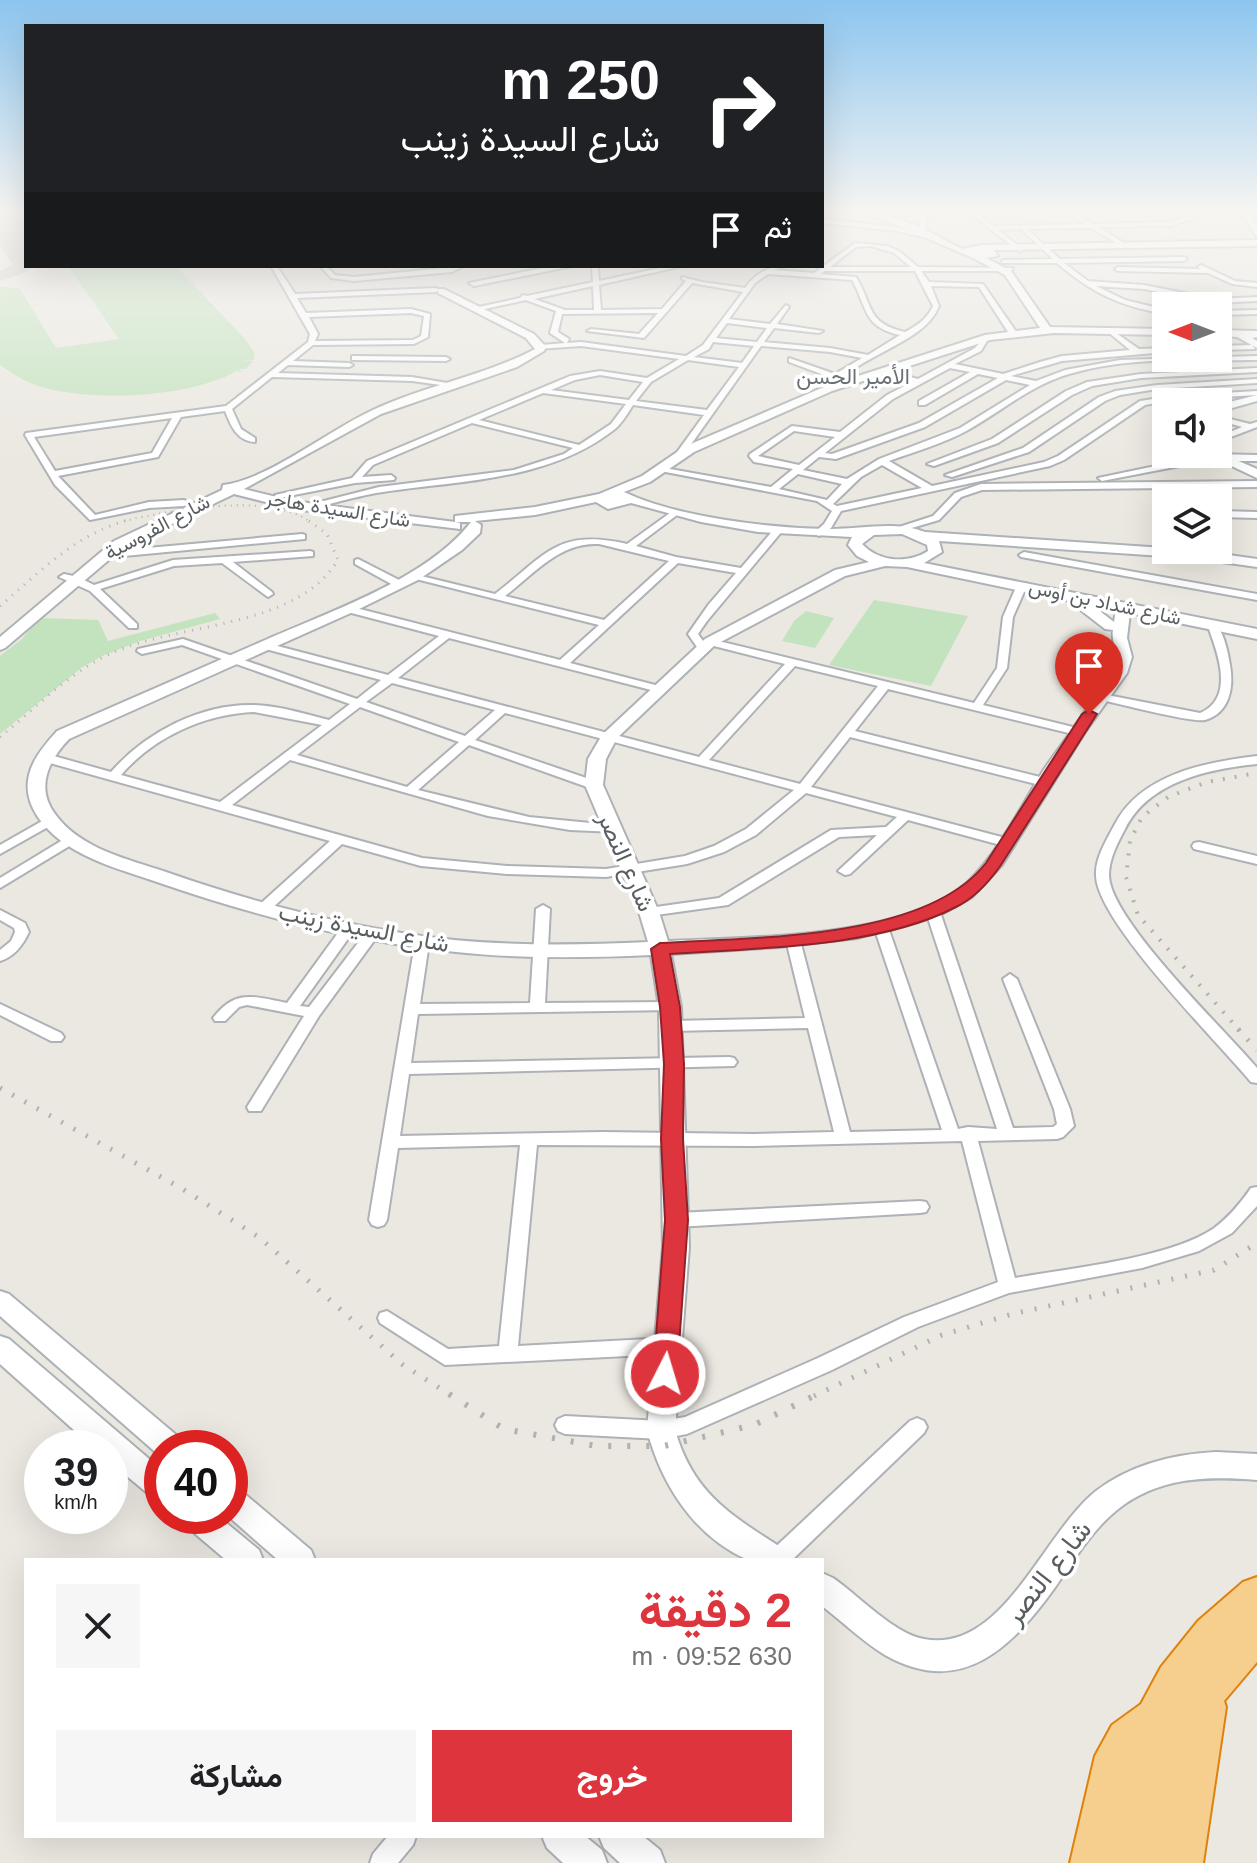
<!DOCTYPE html>
<html lang="ar">
<head>
<meta charset="utf-8">
<style>
  :root { --surface:#fff; --page:#f6f6f6; --text:#202124; --muted:#757577; --accent:#de343d }
  body { margin:0; font-family:Arial,Vazirmatn,sans-serif; background:var(--page); color:var(--text); direction:rtl; height:100vh; display:flex; flex-direction:column; font-size:30px; white-space:nowrap }
  * { box-sizing:border-box; margin:0 }
  p { font-size:26px; color:var(--muted) }
  .icon { flex:none; width:44px; height:44px; fill:none; stroke:currentColor; stroke-width:2; stroke-linecap:round; stroke-linejoin:round }
  .map { position:relative; flex:1; overflow:hidden; direction:ltr }
  .panel { position:absolute; left:24px; top:1558px; width:800px; height:280px; display:flex; flex-direction:column; background:var(--surface); border-radius:0px; box-shadow:0 8px 32px #0002; direction:rtl }
  .panel>* { flex:none }
  .hud { position:absolute; left:24px; top:24px; width:800px; height:244px; border-radius:0px; box-shadow:0 8px 32px #0002; direction:rtl; background:#202124; color:#fff; overflow:hidden }
  .needle { width:52px; rotate:270deg }
  .tools { position:absolute; left:1152px; top:292px; display:grid; gap:16px }
  .tools a { display:grid; place-items:center; width:80px; height:80px; border-radius:0px; background:var(--surface); box-shadow:0 8px 32px #0002; font-size:40px }
  .speed { position:absolute; left:24px; top:1430px; display:flex; gap:16px; font-size:40px; font-weight:700; text-align:center }
  .speed>* { display:grid; place-content:center; width:104px; height:104px; border-radius:50%; background:var(--surface); box-shadow:0 8px 32px #0002; line-height:1 }
  .speed small { font-size:20px; font-weight:400 }
  .speed .limit { border:12px solid #d22; background:#fff; color:#111 }
  .pin { position:absolute; display:grid; place-items:center; width:68px; height:68px; color:#fff; margin:-82px -34px; border-radius:50% 50% 50% 0; rotate:-45deg; box-shadow:0 0 8px #0007 }
  .pin .icon { rotate:45deg }
  .me { position:absolute; width:88px; margin:-44px; rotate:5deg; stroke-linejoin:round; filter:drop-shadow(0 0 6px #0008) }
  .turn { display:flex; align-items:center; gap:28px; height:168px; padding:0 32px; font-size:36px }
  .turn .icon { width:104px; height:104px; stroke-width:2.5 }
  .turn b { display:block; font-size:56px; line-height:68px }
  .then { display:flex; align-items:center; height:76px; padding:0 32px; background:#0003; gap:16px; font-size:30px }
  .round { display:grid; place-items:center; flex:none; width:84px; height:84px; border-radius:0px; background:var(--page) }
  .overview { display:flex; align-items:center; justify-content:space-between; height:136px; padding:0 32px }
  h1 { font-size:48px; font-weight:700; line-height:60px; color:var(--accent) }
  .cta { display:flex; gap:16px; margin-top:auto; padding:16px 32px }
  .cta a { flex:1; height:92px; border-radius:0px; background:var(--accent); color:#fff; font-size:32px; font-weight:700; line-height:92px; text-align:center }
  .cta a+a { background:var(--page); color:var(--text) }
  .map>svg:first-child { display:block }
  .green { fill:#c3e2be }
  .lines { fill:none; stroke-linecap:round; stroke-linejoin:round }
  .taxiway { fill:#ceccc9; fill-rule:evenodd }
  .runway { fill:#ceccc9; fill-rule:evenodd }
  .street-casing { stroke:#aeb2b6; stroke-width:4 }
  .secondary-casing { stroke:#adb2b6; stroke-width:4 }
  .highway-casing { stroke:#df820d; stroke-width:4 }
  .street { fill:#fff; fill-rule:evenodd }
  .secondary { fill:#fff; fill-rule:evenodd }
  .highway { fill:#f6ce8d; fill-rule:evenodd }
  .rail-far4 { stroke:#b0b1b1; stroke-width:2; stroke-dasharray:1 5; stroke-linecap:butt }
  .rail-far3 { stroke:#b0b1b1; stroke-width:3; stroke-dasharray:1 7; stroke-linecap:butt }
  .rail-far2 { stroke:#b0b1b1; stroke-width:4; stroke-dasharray:2 10; stroke-linecap:butt }
  .rail-far1 { stroke:#b0b1b1; stroke-width:5; stroke-dasharray:2 12; stroke-linecap:butt }
  .rail { stroke:#b0b1b1; stroke-width:6; stroke-dasharray:3 16; stroke-linecap:butt }
  .route { fill:#de343d; stroke:#902228; stroke-width:2 }
  .labels { text-anchor:middle; stroke-width:7; stroke-linejoin:round; paint-order:stroke }
  .far-street-label { font-size:20px; fill:#595e61; stroke:#fff }
  .far-neighbourhood-label { font-size:22px; fill:#6a7073; stroke:#fff }
  .street-label { font-size:24px; fill:#595e61; stroke:#fff }
  .near-street-label { font-size:28px; fill:#595e61; stroke:#fff }
</style>
</head>
<body>
<div class="map">
<svg width="1257" height="1863" viewBox="0 0 1257 1863">
  <rect width="100%" height="100%" fill="#ebe8e1"/>
  <g class="green">
    <path d="M68,266H176L246,340L255,354L254,360L242,361H253L246,369H238L243,372L236,371C190,399 74,404 26,381C17,377 8,370 0,365V286L20,289L56,348L119,339Z"/>
    <path d="M874,600L968,616L931,686L829,665Z"/>
    <path d="M806,611L834,618L815,648L782,641L794,621Z"/>
    <path d="M215,613L220,619L140,641L102,656L81,668L0,734V656L22,639L39,618L98,620L108,641Z"/>
  </g>
  <g class="lines">
    <path class="taxiway" d="M26,258V266H32L27,272L0,281V271Z"/>
    <path class="runway" d="M0,209H14L26,226V266H30L12,263L0,245Z"/>
    <g class="street-casing">
      <g id="street">
        <path d="M924,209H994L979,215L993,226L1085,224L1070,214L1082,209H1089L1077,214L1093,224L1170,222L1186,217L1182,209L1257,210V214L1190,213L1191,219L1170,226L1099,227L1127,245L1125,248L1091,228L1027,229L1060,259L1184,257L1187,259L1184,261L1064,263L1088,281L1144,285L1214,299L1257,297V301L1214,303L1144,289L1096,286L1125,300L1166,310V314C1119,306 1092,293 1057,263H1001L1003,260L1053,259L1021,229L998,230L1022,249L1020,252L972,215L979,212Z"/>
        <path d="M1097,209L1162,212L1159,214Z"/>
        <path d="M822,219L896,227L939,238L936,240L896,231L822,223Z"/>
        <path d="M855,243L887,246L899,251L918,267L1013,268L1011,271H921L929,282L983,284L1017,333L1010,335L979,287L931,286L939,306C924,345 855,354 831,391L824,389L832,378L789,362V358L835,374L862,358L830,352L761,346L682,457L675,455L704,415L633,405C628,413 622,423 615,429C549,481 463,480 383,492C361,495 339,502 317,507L312,504L379,487L514,470L564,454L573,448L472,423L373,465L362,477L391,475L395,478L394,480L355,483L279,498L275,495L352,478L367,461L570,376L600,371L647,378L679,359L581,346L538,349L541,345L565,343L550,333L556,311L526,300L476,311L474,308L520,298L523,295L527,296L593,282L592,266H598L599,281L670,266H682L599,285L601,310L662,309L686,281L682,279V277L702,282L745,288C755,274 768,266 785,266L774,270L814,273ZM871,246L894,253L911,267H830L856,247ZM825,271H915L933,306C927,319 918,325 905,332C866,323 874,307 856,277L821,274ZM768,274L852,280C868,309 863,327 900,335L868,355L830,348L764,342L774,328L819,333L823,331L777,324L789,307L786,305L770,324L729,319L755,283ZM692,283L743,292L703,345L686,356L581,342L567,343L569,339L558,332L562,314L658,313L639,334L591,329L587,331L644,338ZM593,286L594,310H565L534,299ZM727,323L767,328L757,342L716,338ZM713,342L754,346L742,363L694,357L709,349ZM688,360L739,367L707,410L636,401L651,382ZM600,375L643,382L629,400L551,390L575,380ZM543,393L626,404L611,424L579,445L479,420Z"/>
        <path d="M1201,265L1235,281L1257,283V287L1232,284L1208,273L1118,271L1115,269L1118,267L1200,269L1198,267Z"/>
        <path d="M271,266H277L295,294L436,288L439,290L436,292L297,298L306,313L411,309L430,314L428,337L414,344L313,345L293,361L349,363L353,365L349,367L288,365L278,373L412,377L459,385L455,387L412,381L272,377L232,409L241,429L255,438V442C237,441 231,426 225,411L181,417L158,457L58,476L95,515L149,502L184,500L189,503L184,506L149,508L90,520L55,485L25,435L26,433L226,406L308,342L310,334ZM411,313L424,316L421,336L413,340L315,341L318,334L309,317ZM172,418L152,453L55,471L34,437Z"/>
        <path d="M320,266H326L335,275L354,277L464,266L452,272L354,281L331,278Z"/>
        <path d="M1257,310V314L1218,315V311Z"/>
        <path d="M1110,329L1139,349L1166,348V352L1062,361L1011,376L1036,381L1065,370L1120,360L1257,356V360C1196,361 1129,356 1069,374C1031,385 1002,411 968,430C943,444 916,451 889,461L932,486L1044,462L1058,456L1140,401L1173,396L1257,391V395L1173,400L1145,405L1064,460L1050,466L841,511L831,528L819,536L814,533L824,524L832,511L817,501L655,470L659,467L771,487L793,469L754,462L749,456L750,454L792,426L840,432L887,395L912,382L887,375V371L918,379L975,348L983,339L987,341L981,351L955,364L1003,374L1040,362L1062,356L1130,350L1108,332ZM950,368L970,372L919,401V405H925L978,374L998,378L919,423L832,454L825,453L893,399ZM1006,380L1030,385L960,428L879,459L847,479L803,470L819,457L836,459L925,427ZM794,431L835,437L799,465L758,456ZM882,465L922,488L837,506L833,504L861,477ZM798,474L842,484L827,500L779,489Z"/>
        <path d="M1252,345L1255,349L1218,350V346Z"/>
        <path d="M355,356L446,357L450,359L446,361L352,360V356Z"/>
        <path d="M1257,368V372L1141,378L1092,386L1072,395L998,443L934,466L927,464L992,439L1066,391L1087,382L1141,374Z"/>
        <path d="M1257,379V383L1157,389L1120,395L1105,401L1029,452L952,477L945,475L1023,448L1099,397L1115,391L1157,385Z"/>
        <path d="M1218,416L1250,424L1257,422V427L1218,442V437L1242,427L1218,420Z"/>
        <path d="M1213,454L1257,455V461H1220L1216,459L1102,481L1098,478Z"/>
        <path d="M1257,481V487L982,490L961,497L939,520L898,532L893,529L933,516L955,493L981,484Z"/>
        <path d="M674,510L679,513L677,515L636,546L676,557L741,568L775,528L783,530L707,621L698,634L708,648L707,650H699L688,634L709,604L736,573L678,563L570,663L663,687V691H655L449,638L398,678L699,757L785,664L706,644V640L710,639L974,703L997,668L1003,617L1017,585L1026,583L1027,585L1013,617L1007,668L983,705L1081,729V733L1077,735L888,689L855,731L1048,779L1050,782L1048,785L1044,786L850,737L811,787L1013,840L1014,843L1013,846L1008,847L908,820L850,874L845,875L838,871L877,835L839,837L728,905L649,916L644,915L642,912L644,909L649,908L719,898L831,830L886,827L897,817L806,793L756,835L724,852L687,864L606,877L507,874L421,866L342,844L269,911L264,912L257,908L259,905L330,841L39,760L37,757L43,753L111,772C145,733 201,703 255,705C280,706 305,714 329,720L350,704L182,645L142,654L137,651L138,649L183,639L357,699L381,680L262,648L261,646L266,643L388,675L439,636L344,611V607L348,606L560,660L599,625L408,577L413,574L495,594C546,555 557,528 627,544ZM599,544L669,561L604,620L505,596C534,574 559,542 599,544ZM795,666L878,686L800,784L709,760ZM392,683L495,710L465,736L366,702ZM360,707L459,742L407,787L297,755ZM254,712L322,725L220,802L121,775C154,737 204,714 254,712ZM505,713L794,790L746,829L714,846L685,856L606,869L507,866L422,858L232,805L290,760L488,816L570,830L616,832L617,829L616,826L611,825L529,817L418,790L469,745L590,788H598L600,785L598,782L475,740Z"/>
        <path d="M1218,511L1257,512V518L1218,517Z"/>
        <path d="M302,534L305,535V539L103,558L98,555L103,552Z"/>
        <path d="M310,551L313,552V556L233,562L272,592L273,594L268,597L222,563L174,566L100,589L137,624V628H129L90,591L59,577L64,574L78,577L94,585L173,560Z"/>
        <path d="M1024,552L1257,594V600L1021,557L1019,555Z"/>
        <path d="M358,559L403,582L404,584L395,586L355,564V560Z"/>
        <path d="M1212,621C1223,627 1228,652 1230,665C1234,687 1230,713 1205,720C1192,723 1120,704 1102,700L1096,697L1102,694L1200,713C1236,698 1217,651 1207,624Z"/>
        <path d="M1257,756V764C1209,769 1149,781 1125,829C1118,842 1109,859 1109,875C1109,919 1225,1030 1257,1068V1083L1251,1082C1218,1042 1096,921 1096,875C1095,858 1107,839 1115,824C1141,774 1206,762 1257,756Z"/>
        <path d="M51,816L55,817L57,820L55,823L0,854V845Z"/>
        <path d="M71,835L76,836L77,839L76,842L0,888V878Z"/>
        <path d="M1199,842L1257,856V864L1194,849L1192,846L1194,843Z"/>
        <path d="M543,905L550,909L545,1003L670,1002L675,1004L677,1007L675,1010L418,1014L411,1063L729,1057L734,1058L737,1062L734,1066L409,1074L400,1136L602,1132L754,1134L834,1132L808,1028L671,1031L663,1026L671,1021L805,1018L786,940L793,936L800,940L850,1132L942,1130L874,927L881,923L888,927L958,1129L968,1127L997,1129L926,912L933,908L940,912L1013,1128L1053,1127L1057,1124L1054,1109L1003,979L1010,974L1017,979L1070,1109L1074,1126L1063,1137L1057,1139L978,1141L1015,1278C1070,1268 1167,1259 1213,1229C1228,1218 1240,1204 1251,1188L1257,1187V1206L1232,1233L1199,1251L1142,1268L1009,1293L918,1327L832,1370L687,1434L661,1439L565,1434L558,1431L555,1425L558,1419L565,1416L661,1421L685,1417L818,1358L904,1317L998,1282L962,1141L754,1146L537,1145L518,1346L667,1338L674,1341L676,1346L674,1351L667,1354L445,1365L380,1323L378,1318L380,1313L387,1311L448,1349L499,1346L520,1145L398,1148L387,1220L384,1225L378,1227L372,1225L369,1220L415,943L422,939L429,943L420,1004L530,1003L536,909Z"/>
        <path d="M0,910L25,923L29,932C23,945 14,957 0,961V950L11,941L15,932L14,928L0,920Z"/>
        <path d="M348,925L355,929L300,1006L309,1007L367,931L372,930L379,934L319,1016L261,1111H249L247,1107L304,1016L247,1005L239,1007L225,1021H215L213,1018C236,988 254,997 287,1003L343,926Z"/>
        <path d="M0,1004L61,1033L64,1037L61,1041H51L0,1015Z"/>
        <path d="M920,1201L926,1202L929,1207L926,1212L920,1213L677,1227L671,1225L668,1220L671,1215L677,1213Z"/>
        <path d="M917,1418L924,1421L927,1427L924,1433L792,1560H766L769,1553L910,1421Z"/>
        <path d="M388,1836H416L413,1845L398,1863H370L373,1854Z"/>
      </g>
    </g>
    <g class="secondary-casing">
      <g id="secondary">
        <path d="M871,209L920,227L919,213L923,209H932L927,214L926,230L962,249L982,245L1257,240V246L994,250L998,256L986,258L1011,271L1050,327L1166,329V335L1054,333L990,340L832,391L694,452L650,482L624,492C676,517 769,528 826,529C859,530 893,520 925,532L1194,550L1257,559V567L1193,558L939,541L942,552L924,563L1257,629V639L1130,613L1127,638L1132,657L1127,673L1085,732L1002,865L972,897L938,916L857,938L779,947L671,954L681,1007L689,1247L675,1430C693,1494 732,1516 785,1550L789,1560C777,1560 757,1564 746,1559C693,1535 661,1483 647,1430L663,1247L659,1007L651,955C586,958 521,959 456,952C355,942 256,916 160,883C131,873 101,865 75,850C56,839 37,822 30,801C21,773 39,751 57,731C126,701 195,671 263,641C331,611 427,579 471,522H455V516L535,507L599,494L642,476L686,446L824,387L985,335L1040,328L1005,275L973,258L871,214H822V210ZM596,502L608,509L631,503L701,522L758,532L852,537L848,545L857,556L869,562L835,570L705,639L602,735L588,759L585,785L639,912L648,942C583,945 518,946 454,940C355,929 260,905 166,872C128,859 80,849 55,814C35,787 49,760 69,739L353,612L418,580L462,550L480,533L481,525L475,521L535,515ZM902,534L927,545L928,551C908,564 879,562 862,544L874,535ZM885,566L907,567L1069,601L1105,629L1113,630C1111,640 1117,650 1115,659C1113,677 1057,750 1043,771C1020,808 999,852 968,882C905,939 750,937 668,941L659,912L603,785L606,759L617,738L715,645L845,576ZM1092,605L1116,610L1114,622Z"/>
        <path d="M1240,209H1248L1257,227V238Z"/>
        <path d="M553,266H573L474,286L469,283Z"/>
        <path d="M438,289H444L534,334L546,347L544,351L517,367L381,414L244,489L293,501L455,522L460,523V529L293,509L234,494L124,547L5,648L0,650V637L114,541L222,490L223,485C268,480 330,429 375,409C427,385 484,376 535,349L526,338L438,293Z"/>
        <path d="M1218,330L1257,331V337L1252,338L1257,341V348L1237,337L1218,336Z"/>
        <path d="M1257,395V401L1218,412V405Z"/>
        <path d="M1218,452L1257,469V478L1206,454Z"/>
        <path d="M0,1291L9,1294L181,1439L185,1448H162L161,1457L0,1316Z"/>
        <path d="M0,1336L9,1339L162,1470V1501L152,1497L110,1462V1448H94L0,1364Z"/>
        <path d="M1216,1452L1257,1454V1480C1207,1476 1158,1477 1117,1510C1092,1530 1074,1560 1056,1586C1013,1646 962,1699 885,1655C862,1641 843,1622 822,1606V1573L833,1578C858,1595 894,1634 924,1639C1003,1654 1043,1533 1096,1491C1130,1465 1174,1454 1216,1452Z"/>
        <path d="M230,1486L240,1490L311,1550L315,1560H278L228,1516Z"/>
        <path d="M181,1516H218L259,1550L263,1560H226L186,1526Z"/>
        <path d="M542,1836H585L602,1850L607,1863H563L547,1848Z"/>
        <path d="M599,1836H643L660,1850L665,1863H620L604,1848Z"/>
      </g>
    </g>
    <g class="highway-casing">
      <path id="highway" d="M1257,1577V1662L1224,1701L1226,1707L1203,1863H1070L1095,1756L1112,1725L1141,1704L1161,1667L1198,1621L1243,1582Z"/>
    </g>
    <use href="#street" class="street"/>
    <use href="#secondary" class="secondary"/>
    <use href="#highway" class="highway"/>
    <path class="rail-far4" d="M124,521C170,510 268,492 309,521"/>
    <g class="rail-far3">
      <path d="M0,606C41,571 78,532 132,519"/>
      <path d="M0,737C36,708 69,672 112,653C180,622 296,629 338,560L327,534L306,519"/>
    </g>
    <path class="rail-far2" d="M1240,1031L1138,915L1126,877L1130,841L1142,817L1168,797L1207,782L1257,773"/>
    <g class="rail-far1">
      <path d="M1238,1029L1257,1050"/>
      <path d="M0,1088L181,1188L260,1238L403,1365L452,1396"/>
      <path d="M814,1396L942,1335L1012,1314L1214,1270L1257,1243"/>
    </g>
    <path class="rail" d="M449,1394L504,1429L596,1446H664L754,1425L818,1394"/>
  </g>
  <linearGradient id="sky" x2="0" y2="1"><stop stop-color="#8cc5ef"/><stop offset="0.45" stop-color="#f6f5f2"/><stop offset="1" stop-color="#f6f5f2" stop-opacity="0"/></linearGradient>
  <rect width="1257" height="469" fill="url(#sky)"/>
  <path class="route" d="M1089,710L1097,714L1001,865C989,882 975,898 956,907C877,948 758,948 670,954L680,1007L684,1064L683,1139L688,1220L677,1374L674,1381L665,1384L656,1381L653,1374L665,1220L661,1139L664,1064L660,1007L651,949L660,943C752,937 925,941 986,863L1082,714Z"/>
  <g class="labels">
    <g class="far-street-label">
      <text transform="translate(338 509) rotate(9)" y="7">شارع السيدة هاجر</text>
      <text transform="translate(157 527) rotate(-28)" y="7">شارع الفروسية</text>
      <text transform="translate(1105 602) rotate(12)" y="7">شارع شداد بن أوس</text>
    </g>
    <g class="far-neighbourhood-label">
      <text x="853" y="384">الأمير الحسن</text>
    </g>
    <g class="street-label">
      <text transform="translate(626 862) rotate(66)" y="8">شارع النصر</text>
      <text transform="translate(364 928) rotate(11)" y="8">شارع السيدة زينب</text>
    </g>
    <g class="near-street-label">
      <text transform="translate(1047 1572) rotate(-52)" y="10">شارع النصر</text>
    </g>
  </g>
</svg>
<div class="tools">
<a><svg class="needle" viewBox="-14 -14 28 28"><path d="M0-13l5 13h-10z" fill="#e53935"/><path d="M0 13l5-13h-10z" fill="#757577"/></svg></a>
<a><svg class="icon" aria-label="sound" viewBox="0 0 24 24"><path d="M4 9h4l5-4v14l-5-4H4zM17 9q2 3 0 6"/></svg></a>
<a><svg class="icon" aria-label="layers" viewBox="0 0 24 24"><path d="M12 4l9 5-9 5-9-5zM3 14l9 5 9-5"/></svg></a>
</div>
<div class="speed"><div>39<small>km/h</small></div><div class="limit">40</div></div>
<div class="pin" style="left:1089px;top:714px;background:#d93025"><svg class="icon" aria-label="arrive" viewBox="0 0 24 24"><path d="M6 21V4h12l-3 4 3 4H6"/></svg></div>
<svg class="me" style="left:665px;top:1374px" viewBox="-20 -20 40 40"><circle r="17" fill="#de343d" stroke="#fff" stroke-width="3"/><path d="M0-11L8 9 0 5-8 9z" fill="#fff"/></svg>
<div class="hud">
<div class="turn"><svg class="icon" aria-label="right" viewBox="0 0 24 24"><path d="M7 20v-9h11M14 6l5 5-5 5"/></svg><div><b>250 m</b>شارع السيدة زينب</div></div>
<div class="then">ثم<svg class="icon" aria-label="arrive" viewBox="0 0 24 24"><path d="M6 21V4h12l-3 4 3 4H6"/></svg></div>
</div>
<section class="panel">
<div class="overview"><div><h1>2 دقيقة</h1><p>630 m · 09:52</p></div><a class="round"><svg class="icon" aria-label="close" viewBox="0 0 24 24"><path d="M6 6l12 12M18 6L6 18"/></svg></a></div>
<div class="cta"><a>خروج</a><a>مشاركة</a></div>
</section>
</div>
</body>
</html>
